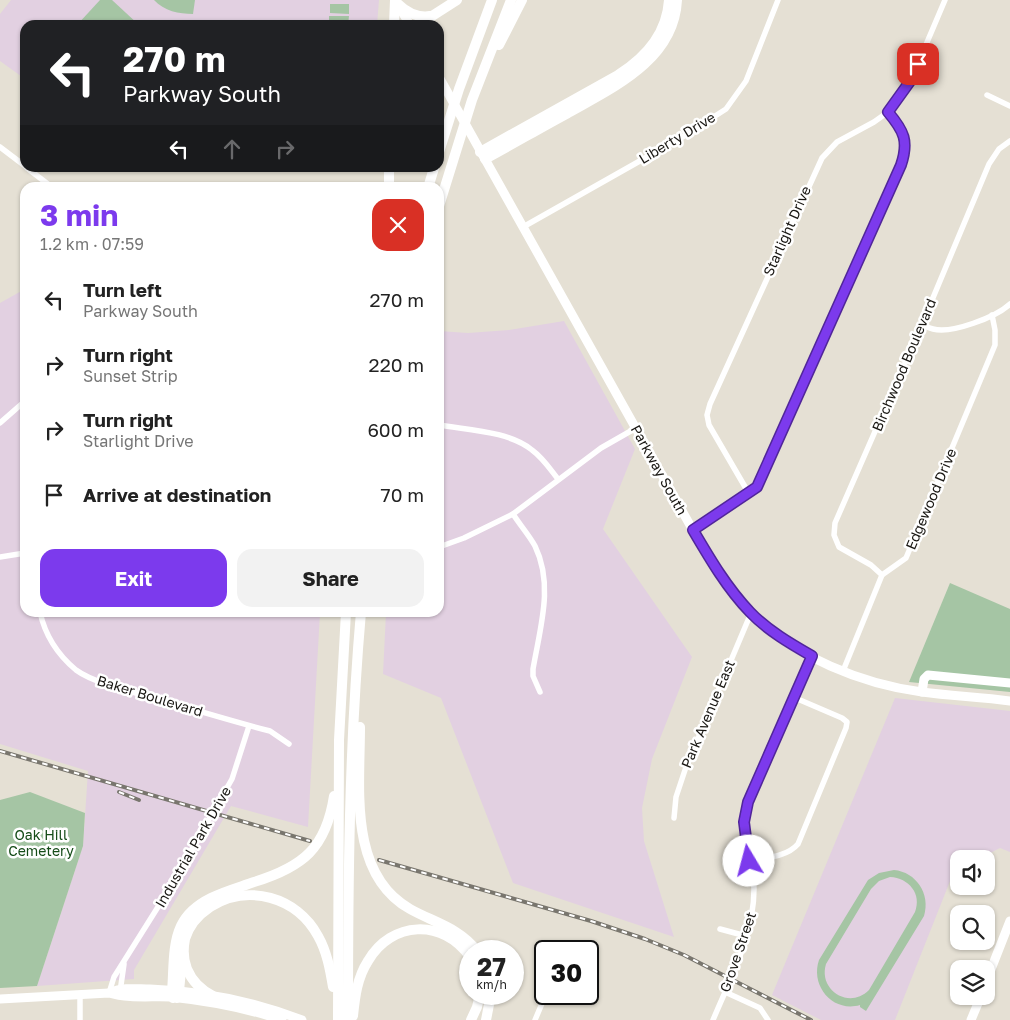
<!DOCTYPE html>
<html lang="en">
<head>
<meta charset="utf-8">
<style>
  :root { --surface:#fff; --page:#f2f2f2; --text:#222; --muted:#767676; --accent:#7c3aed }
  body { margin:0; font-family:"Golos Text",sans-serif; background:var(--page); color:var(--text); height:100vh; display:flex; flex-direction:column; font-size:19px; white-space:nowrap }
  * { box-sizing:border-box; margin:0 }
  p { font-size:16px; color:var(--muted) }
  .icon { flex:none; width:28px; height:28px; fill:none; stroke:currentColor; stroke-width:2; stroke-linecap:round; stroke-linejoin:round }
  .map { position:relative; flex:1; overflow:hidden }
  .panel { position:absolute; left:20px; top:182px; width:424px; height:435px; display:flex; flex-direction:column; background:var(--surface); border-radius:15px; box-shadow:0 1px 4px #0004 }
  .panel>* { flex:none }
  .top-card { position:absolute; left:20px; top:20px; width:424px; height:152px; border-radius:15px; box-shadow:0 1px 4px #0004; background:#202124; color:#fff; overflow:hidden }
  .buttons { position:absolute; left:950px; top:850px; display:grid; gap:10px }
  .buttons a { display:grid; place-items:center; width:45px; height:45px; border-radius:10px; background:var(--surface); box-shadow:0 1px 4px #0004; font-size:25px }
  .speed { position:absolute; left:459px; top:940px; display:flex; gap:10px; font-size:25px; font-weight:700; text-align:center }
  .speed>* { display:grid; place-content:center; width:65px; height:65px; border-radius:50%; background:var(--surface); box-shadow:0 1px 4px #0004; line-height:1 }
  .speed small { font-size:12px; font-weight:400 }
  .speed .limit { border:2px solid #111; border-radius:8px; background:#fff; color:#111 }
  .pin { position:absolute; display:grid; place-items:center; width:42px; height:42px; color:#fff; margin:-21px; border-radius:10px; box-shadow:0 2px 8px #0006 }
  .me { position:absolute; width:55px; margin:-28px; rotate:352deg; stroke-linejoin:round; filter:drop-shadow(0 0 4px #0008) }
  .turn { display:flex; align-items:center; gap:18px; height:105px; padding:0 20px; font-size:22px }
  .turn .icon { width:65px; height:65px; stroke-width:2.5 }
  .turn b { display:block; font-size:35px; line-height:42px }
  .lanes { display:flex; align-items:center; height:48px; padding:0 20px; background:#0003; justify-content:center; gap:25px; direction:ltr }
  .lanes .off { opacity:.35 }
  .round { display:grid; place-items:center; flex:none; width:52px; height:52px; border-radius:15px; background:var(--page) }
  .head { display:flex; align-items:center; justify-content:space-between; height:85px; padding:0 20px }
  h1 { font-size:30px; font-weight:700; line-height:38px; color:var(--accent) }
  .action { display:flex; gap:10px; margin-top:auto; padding:10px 20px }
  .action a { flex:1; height:58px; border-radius:15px; background:var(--accent); color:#fff; font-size:20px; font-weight:700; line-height:58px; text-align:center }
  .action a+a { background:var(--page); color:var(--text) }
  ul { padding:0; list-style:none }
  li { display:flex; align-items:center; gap:15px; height:65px; padding:0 20px }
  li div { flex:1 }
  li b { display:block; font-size:19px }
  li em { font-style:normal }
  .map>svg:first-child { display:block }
  .industrial { fill:#e2d0e1 }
  .green { fill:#a5c5a4; fill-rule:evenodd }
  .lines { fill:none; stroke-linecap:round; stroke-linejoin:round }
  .street { stroke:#fff; stroke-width:5.5 }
  .secondary { stroke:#fff; stroke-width:9 }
  .primary { stroke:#fff; stroke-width:9 }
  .highway { stroke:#fff; stroke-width:10 }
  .rail-casing { stroke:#79766e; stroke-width:4 }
  .rail { stroke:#fff; stroke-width:2; stroke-dasharray:5.5; stroke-linecap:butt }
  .route-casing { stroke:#51269a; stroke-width:12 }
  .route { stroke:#7c3aed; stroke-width:9 }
  .labels { text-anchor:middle; stroke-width:5; stroke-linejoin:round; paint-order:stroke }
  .street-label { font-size:14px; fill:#191713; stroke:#fff }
  .park-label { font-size:14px; fill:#154c18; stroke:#fff }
</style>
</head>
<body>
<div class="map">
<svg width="1010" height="1020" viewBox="0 0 1010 1020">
  <rect width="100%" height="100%" fill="#e5e0d4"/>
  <g class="industrial">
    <path d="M11,0H379L377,25H25V79L0,61V14Z"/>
    <path d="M25,289V612L320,613L308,827L231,806L134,970V979L37,986L83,846L88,771L0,744V303Z"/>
    <path d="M564,321L635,449L603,529L692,657L652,759L642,808L644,841L674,937L513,883L441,698L383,674L386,613L439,612V331L468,333L509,330Z"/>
    <path d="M895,698L1010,711V852L1000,848L978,859H959V868L954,871L895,1020H821L772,995Z"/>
  </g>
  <g class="green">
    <path d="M100,0H112L139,25H77Z"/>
    <path d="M154,0H195L193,14C179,14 164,11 154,0Z"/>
    <path d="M330,4H349V14L330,13Z"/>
    <path d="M329,16H349L348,25H329Z"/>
    <path d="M950,583L1010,609V692L909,682Z"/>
    <path d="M30,792L85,813L83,846L37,986L0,988V800Z"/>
    <path d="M894,870C916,872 931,894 924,916L866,1011L860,1007V1005C833,1013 810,986 819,960L868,880L879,873ZM890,877C909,878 922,894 915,912L869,990C849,1010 818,990 826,964L871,889L879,881Z"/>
  </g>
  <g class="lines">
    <g class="street">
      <path d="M987,95L1010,106"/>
      <path d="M0,147L25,166"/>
      <path d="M27,168L53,188"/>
      <path d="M523,227L684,136L726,109L746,81L778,0"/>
      <path d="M922,324C925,326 929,328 933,329C952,334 996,317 1010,304"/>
      <path d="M0,423L25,401"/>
      <path d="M439,425C467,430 509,431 532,450C543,458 550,469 558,479"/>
      <path d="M748,492L709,425L707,415L710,404L822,158L837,142L874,122L888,112L911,80L945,0"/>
      <path d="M513,514C520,525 529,535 535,546C554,585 540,628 533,669V676L540,692"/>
      <path d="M693,530L757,487L901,165C909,141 904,131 888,112"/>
      <path d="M439,547L464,538L513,514L601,448L636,428"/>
      <path d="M0,557L25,553"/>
      <path d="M882,575L871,565L839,547L834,535L835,523L922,324L989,164L999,149L1010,141"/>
      <path d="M40,612C45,635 58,655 76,670C96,685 149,696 174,704C206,713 238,723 270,731L289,744"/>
      <path d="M843,671L882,575L906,558L995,345V330L992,315"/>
      <path d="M674,818L676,797L686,767L751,613"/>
      <path d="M749,861C765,858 787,857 798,844L846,728L847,722L842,718L793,697"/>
      <path d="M720,929L746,936"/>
      <path d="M120,992L124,964"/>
      <path d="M725,992L760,1008L768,1020"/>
      <path d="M109,993L114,977L168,891L232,779L249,726"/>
      <path d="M80,995V1020"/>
      <path d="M535,1020L546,994"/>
      <path d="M713,1020C730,979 754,935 754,889C754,881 751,872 749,863C745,842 744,823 748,802L812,657"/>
    </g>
    <g class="secondary">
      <path d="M398,5L410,25"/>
      <path d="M439,77L709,559C722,577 735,598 751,614C796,657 861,684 922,692C951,696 981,697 1010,701"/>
      <path d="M922,692L924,679L928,675L1010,683"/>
      <path d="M986,982L1010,921"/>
      <path d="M971,1020L981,996"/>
    </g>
    <g class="primary">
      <path d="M111,992C123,987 137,989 150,989C202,991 253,1001 302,1020"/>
      <path d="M0,999L109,993C129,999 151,996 171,997C209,1001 246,1008 282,1020"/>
    </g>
    <g class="highway">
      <path d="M397,3C406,12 417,18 430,16"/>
      <path d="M394,25L395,0"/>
      <path d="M418,25L457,0"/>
      <path d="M499,45L522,0"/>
      <path d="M439,152L459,89L492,0"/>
      <path d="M480,152L618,75C645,58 667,33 669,0"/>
      <path d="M485,159C513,144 540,128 568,113C614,87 674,60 677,0"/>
      <path d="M389,188V168"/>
      <path d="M428,188L434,168"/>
      <path d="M439,206L472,100L511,0"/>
      <path d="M360,727C360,788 348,874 410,909C433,922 460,928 477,951"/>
      <path d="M213,996C201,990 192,981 187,969C183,959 183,949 185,939C189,925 198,915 210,907C248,883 297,897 318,936C327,952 330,969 333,987"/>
      <path d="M173,998L172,991C174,970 172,945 181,926C187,913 199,904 211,898C225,891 240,887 254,882C303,867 326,848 334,796"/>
      <path d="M177,998L179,991L182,960"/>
      <path d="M353,1016C355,997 357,978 368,961C391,921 443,918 470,957"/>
      <path d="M338,1020L339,740L346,612"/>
      <path d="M348,1020C348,884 349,748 361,612"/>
      <path d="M471,1020L477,1007L480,994"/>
      <path d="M486,1020L491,994"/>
    </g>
    <g class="rail-casing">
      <g id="rail">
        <path d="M0,751L310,841"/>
        <path d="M119,792L139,800"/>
        <path d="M379,860L591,921L645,939L684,955L811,1020"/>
      </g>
    </g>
    <use href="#rail" class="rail"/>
  </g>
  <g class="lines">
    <g class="route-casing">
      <path id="route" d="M749,861L744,822L748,802L812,656C791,644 767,630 750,612C727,588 710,559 693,530L757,487L901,165C909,141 904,131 888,112L911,80L918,64"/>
    </g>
    <use href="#route" class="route"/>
  </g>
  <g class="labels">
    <g class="street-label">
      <text transform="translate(677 138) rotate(-31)" y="5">Liberty Drive</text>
      <text transform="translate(787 231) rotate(-66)" y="5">Starlight Drive</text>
      <text transform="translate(904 365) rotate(-67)" y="5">Birchwood Boulevard</text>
      <text transform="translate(659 470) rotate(61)" y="5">Parkway South</text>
      <text transform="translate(931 499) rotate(-67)" y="5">Edgewood Drive</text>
      <text transform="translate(150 696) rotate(17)" y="5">Baker Boulevard</text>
      <text transform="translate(708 714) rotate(-67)" y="5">Park Avenue East</text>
      <text transform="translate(193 847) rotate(-60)" y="5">Industrial Park Drive</text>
      <text transform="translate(738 952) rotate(-71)" y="5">Grove Street</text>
    </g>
    <g class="park-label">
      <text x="41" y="840">Oak Hill<tspan x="41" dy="16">Cemetery</tspan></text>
    </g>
  </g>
</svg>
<div class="buttons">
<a><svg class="icon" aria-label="sound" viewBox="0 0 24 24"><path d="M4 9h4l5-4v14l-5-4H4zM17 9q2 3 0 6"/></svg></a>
<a><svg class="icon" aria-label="search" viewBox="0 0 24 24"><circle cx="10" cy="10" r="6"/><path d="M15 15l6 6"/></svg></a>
<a><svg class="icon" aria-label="layers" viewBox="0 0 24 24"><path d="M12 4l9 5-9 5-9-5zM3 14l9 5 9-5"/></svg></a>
</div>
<div class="speed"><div>27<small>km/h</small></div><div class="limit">30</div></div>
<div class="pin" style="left:918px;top:64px;background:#d93025"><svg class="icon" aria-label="arrive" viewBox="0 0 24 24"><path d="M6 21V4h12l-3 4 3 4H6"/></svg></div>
<svg class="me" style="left:749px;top:861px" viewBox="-20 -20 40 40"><circle r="19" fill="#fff"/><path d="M0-13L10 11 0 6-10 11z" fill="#7c3aed"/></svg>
<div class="top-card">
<div class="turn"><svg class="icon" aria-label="left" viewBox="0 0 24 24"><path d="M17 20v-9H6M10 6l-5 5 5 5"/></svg><div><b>270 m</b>Parkway South</div></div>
<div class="lanes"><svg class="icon" aria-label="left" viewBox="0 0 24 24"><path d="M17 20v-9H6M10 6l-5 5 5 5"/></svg><svg class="icon off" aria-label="ahead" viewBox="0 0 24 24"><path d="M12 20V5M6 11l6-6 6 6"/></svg><svg class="icon off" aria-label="right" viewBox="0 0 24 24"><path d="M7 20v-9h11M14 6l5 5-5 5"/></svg></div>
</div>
<section class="panel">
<div class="head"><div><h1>3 min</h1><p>1.2 km · 07:59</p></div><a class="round" style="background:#d93025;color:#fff"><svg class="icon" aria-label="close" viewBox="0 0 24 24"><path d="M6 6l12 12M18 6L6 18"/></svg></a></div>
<ul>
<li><svg class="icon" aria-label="left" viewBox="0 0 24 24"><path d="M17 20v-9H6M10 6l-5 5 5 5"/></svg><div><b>Turn left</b><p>Parkway South</p></div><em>270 m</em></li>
<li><svg class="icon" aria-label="right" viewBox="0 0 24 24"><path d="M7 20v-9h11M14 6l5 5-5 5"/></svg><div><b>Turn right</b><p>Sunset Strip</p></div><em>220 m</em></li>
<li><svg class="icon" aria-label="right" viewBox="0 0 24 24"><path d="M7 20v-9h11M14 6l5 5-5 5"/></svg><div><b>Turn right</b><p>Starlight Drive</p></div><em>600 m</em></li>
<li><svg class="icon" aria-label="arrive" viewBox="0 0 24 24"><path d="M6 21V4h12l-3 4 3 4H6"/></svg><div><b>Arrive at destination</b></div><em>70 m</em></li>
</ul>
<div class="action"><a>Exit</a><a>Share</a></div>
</section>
</div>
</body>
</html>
